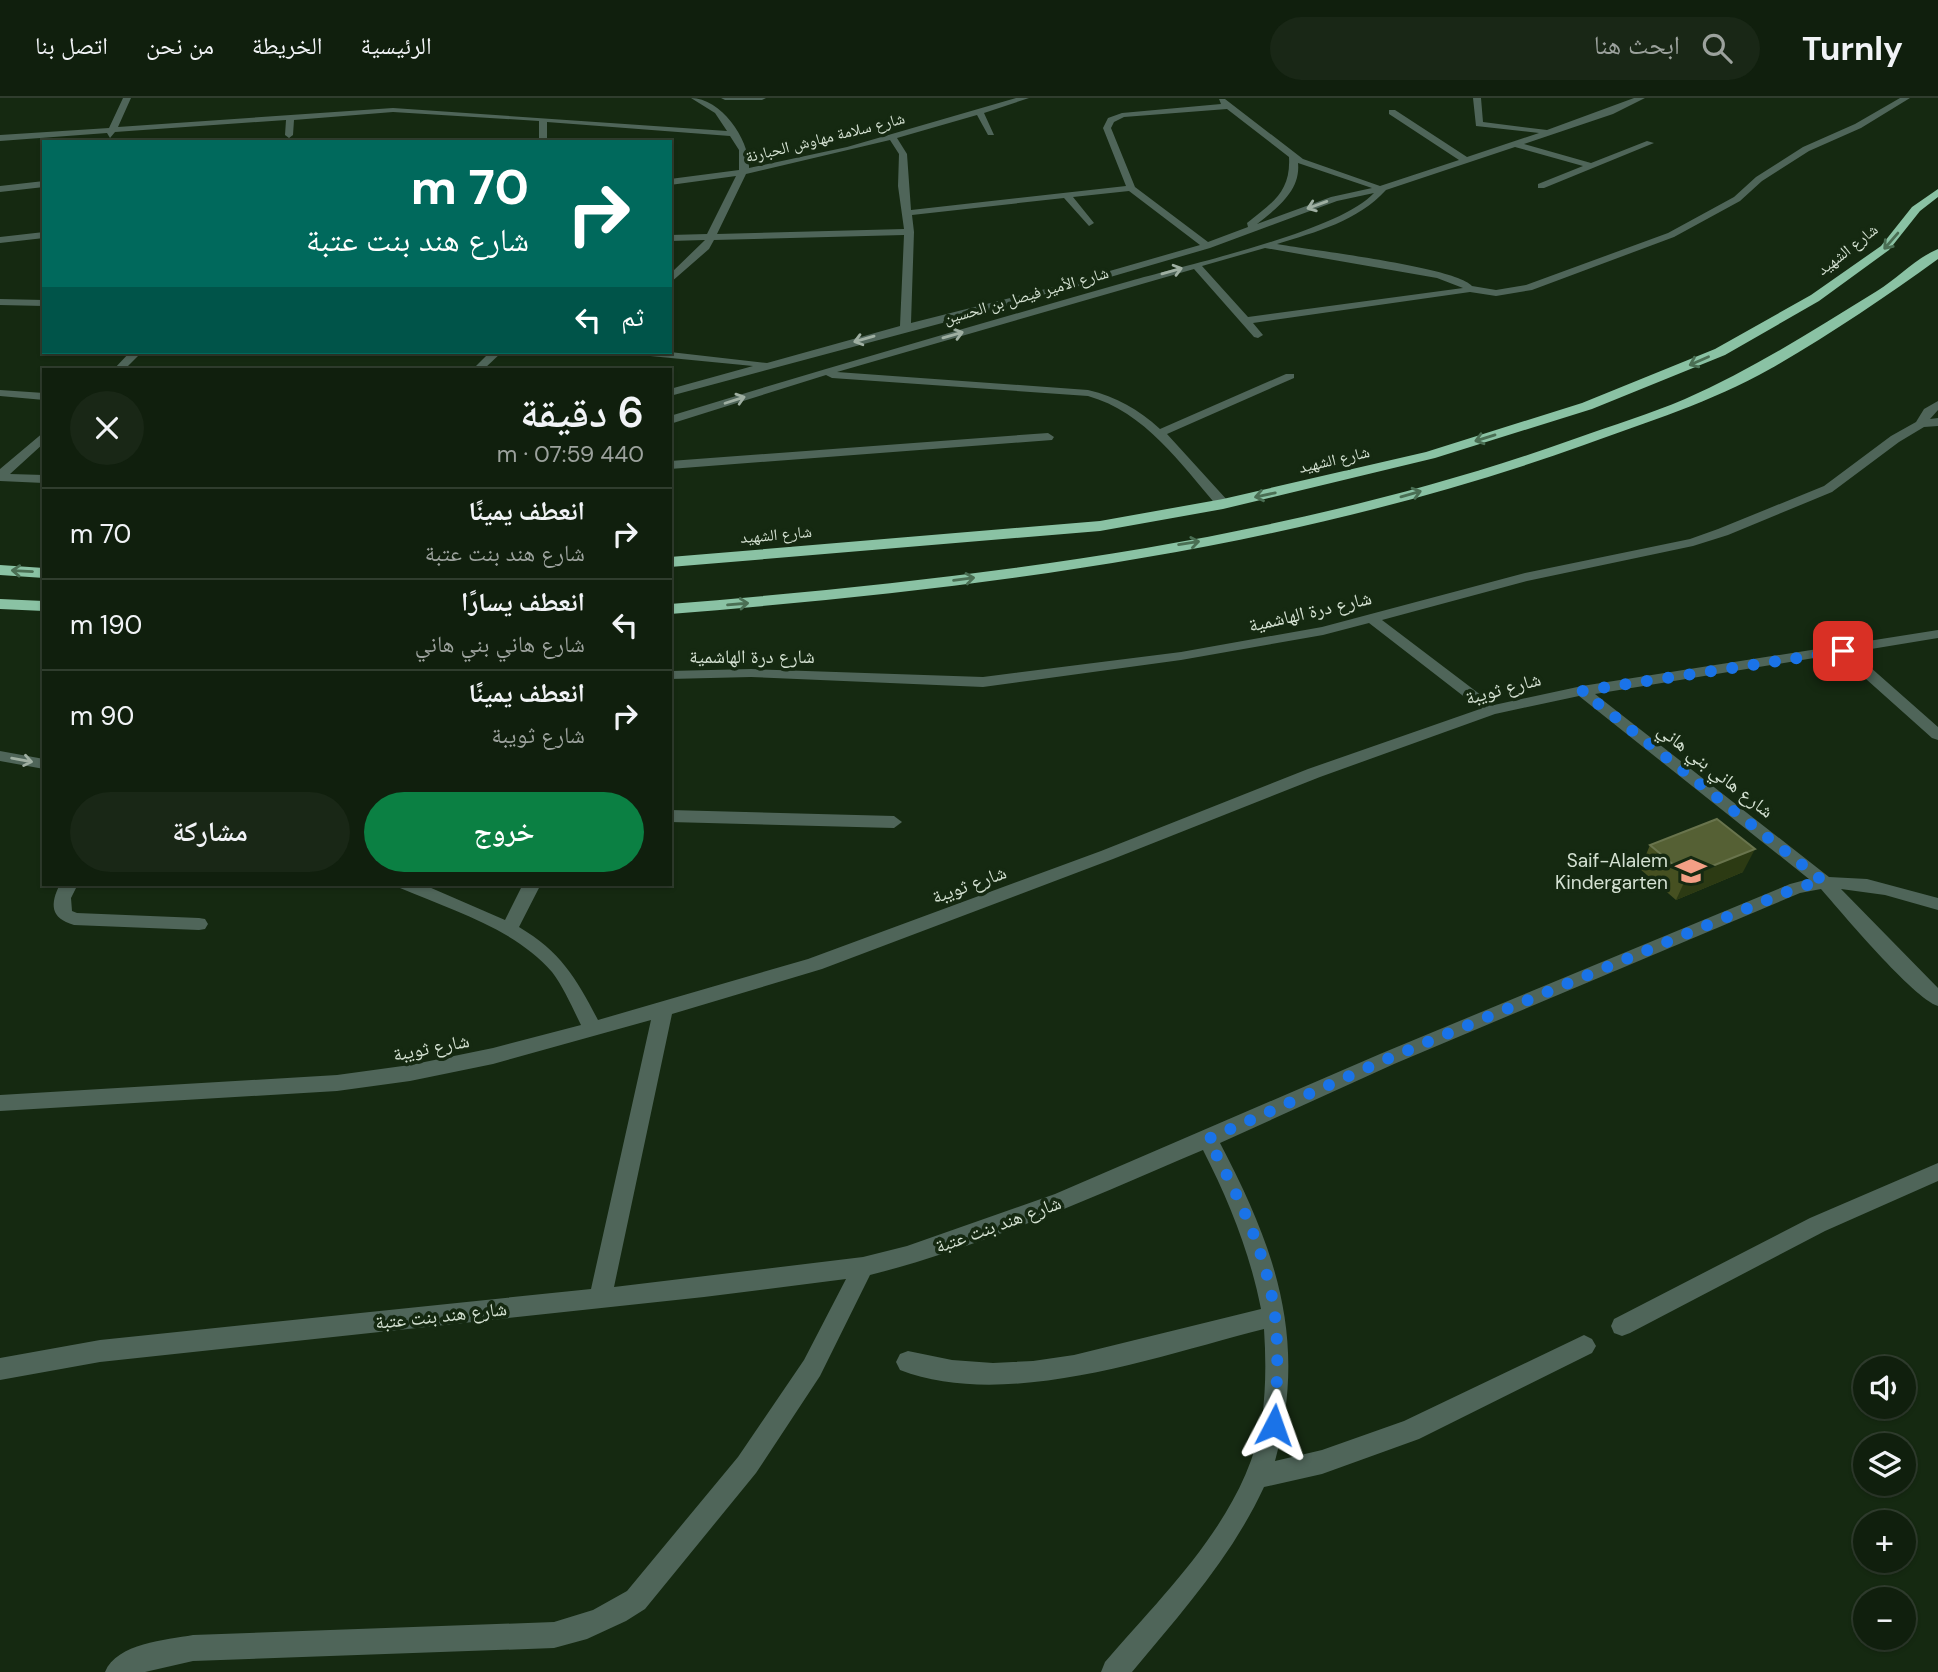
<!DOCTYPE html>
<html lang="ar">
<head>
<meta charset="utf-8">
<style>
  :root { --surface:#101f0d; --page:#192716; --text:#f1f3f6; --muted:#9ca29d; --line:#303d2e; --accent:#0b8043 }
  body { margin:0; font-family:"DM Sans","Noto Naskh Arabic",sans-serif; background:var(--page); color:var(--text); direction:rtl; height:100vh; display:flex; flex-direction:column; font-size:26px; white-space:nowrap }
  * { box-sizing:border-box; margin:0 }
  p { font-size:23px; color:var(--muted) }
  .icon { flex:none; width:38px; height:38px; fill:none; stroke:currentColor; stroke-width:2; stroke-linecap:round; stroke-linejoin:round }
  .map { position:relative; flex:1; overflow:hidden; direction:ltr }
  .sheet { position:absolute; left:42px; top:270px; width:630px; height:518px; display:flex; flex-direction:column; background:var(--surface); border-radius:0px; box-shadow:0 2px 5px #0004,0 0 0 2px var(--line); direction:rtl }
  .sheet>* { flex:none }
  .top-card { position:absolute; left:42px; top:42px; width:630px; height:214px; border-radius:0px; box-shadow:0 2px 5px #0004,0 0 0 2px var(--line); direction:rtl; background:#00695c; color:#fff; overflow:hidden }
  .controls { position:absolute; left:1853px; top:1258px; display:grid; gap:14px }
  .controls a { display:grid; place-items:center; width:63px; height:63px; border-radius:50%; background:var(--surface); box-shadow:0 2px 5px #0004,0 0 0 2px var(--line); font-size:35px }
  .pin { position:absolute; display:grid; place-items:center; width:60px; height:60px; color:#fff; margin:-30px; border-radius:14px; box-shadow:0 4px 10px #0006 }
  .me { position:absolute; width:77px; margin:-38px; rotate:4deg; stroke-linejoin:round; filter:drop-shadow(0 0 5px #0008) }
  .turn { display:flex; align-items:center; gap:24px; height:147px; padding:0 28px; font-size:32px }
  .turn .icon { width:91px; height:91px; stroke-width:2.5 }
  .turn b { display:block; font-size:49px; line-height:60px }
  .then { display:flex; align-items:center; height:66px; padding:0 28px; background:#0003; gap:14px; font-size:26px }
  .round { display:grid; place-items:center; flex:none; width:74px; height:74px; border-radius:37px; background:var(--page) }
  .headline { display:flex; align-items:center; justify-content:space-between; height:119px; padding:0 28px }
  h1 { font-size:42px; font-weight:600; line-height:52px }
  .primary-button { display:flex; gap:14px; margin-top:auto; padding:14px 28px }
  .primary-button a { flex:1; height:80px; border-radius:42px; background:var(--accent); color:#fff; font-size:28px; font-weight:600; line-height:80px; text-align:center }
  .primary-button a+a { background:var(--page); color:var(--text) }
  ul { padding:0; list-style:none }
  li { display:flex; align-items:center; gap:21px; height:91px; padding:0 28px; border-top:2px solid var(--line) }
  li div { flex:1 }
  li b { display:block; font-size:26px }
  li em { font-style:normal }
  header { display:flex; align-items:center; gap:42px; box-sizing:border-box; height:98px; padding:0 35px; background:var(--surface); border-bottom:2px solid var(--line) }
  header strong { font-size:33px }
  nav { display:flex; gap:38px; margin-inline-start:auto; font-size:24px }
  .search { width:490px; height:63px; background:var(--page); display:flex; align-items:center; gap:18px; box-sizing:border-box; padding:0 24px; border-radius:38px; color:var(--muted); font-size:26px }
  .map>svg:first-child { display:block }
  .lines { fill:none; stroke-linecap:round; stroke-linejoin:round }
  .minor { fill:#4f6559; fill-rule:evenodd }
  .highway { fill:#8ac2a4; fill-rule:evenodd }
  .wall { fill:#465021 }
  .shaded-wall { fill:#2c3a13 }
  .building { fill:#556034; stroke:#69744d; stroke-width:2 }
  .oneway { stroke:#9fafa2 }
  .oneway2 { stroke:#4a6e53 }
  .route { stroke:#1a73e8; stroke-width:12; stroke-dasharray:0 21.6 }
  .labels { text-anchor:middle; stroke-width:7; stroke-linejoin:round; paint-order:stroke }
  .far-street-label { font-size:16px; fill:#d4e1d2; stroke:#152911 }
  .street-label { font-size:19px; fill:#d4e1d2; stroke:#152911 }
  .poi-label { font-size:19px; fill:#d4e1d2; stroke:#152911; text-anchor:end }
</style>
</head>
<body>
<header>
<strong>Turnly</strong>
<div class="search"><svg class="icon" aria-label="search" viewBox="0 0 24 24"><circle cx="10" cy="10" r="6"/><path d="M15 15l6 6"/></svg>ابحث هنا</div>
<nav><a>الرئيسية</a><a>الخريطة</a><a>من نحن</a><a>اتصل بنا</a></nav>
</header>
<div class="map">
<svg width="1938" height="1574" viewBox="0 0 1938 1574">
  <rect width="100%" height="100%" fill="#152911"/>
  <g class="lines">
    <g class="minor">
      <path d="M123,0H131L118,29L393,10L727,33L715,15L691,0C721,0 750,42 749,70L847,49L1016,0H1029L984,15L994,37H988L977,17L897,40L907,56L911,112L1126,88L1103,30L1108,20L1122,15L1221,6L1219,1H1225L1303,61L1380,88L1459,62L1389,16V12H1395L1467,59L1539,35L1476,28L1473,0H1481L1483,24L1547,32L1634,0H1645L1613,16L1524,46L1591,65L1647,43L1654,45L1544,90H1538V86L1583,68L1515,49L1386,92C1358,123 1316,134 1277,146C1310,152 1456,169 1472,188L1496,192L1526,187L1668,135L1734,99L1756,79L1803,49L1855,26L1900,0H1910L1861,30L1809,53L1762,83L1740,103L1674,139L1532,192L1496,198L1470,194L1253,225L1263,237L1258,240L1254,239L1194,171L837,274L1088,292C1117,299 1138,311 1160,331L1286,276H1294V280L1167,336L1228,403V409H1218C1181,366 1145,314 1088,298L832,280L826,277L670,326V318C823,271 976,227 1130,183C1185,167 1338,134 1374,95L1337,103L1210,150L1069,191L670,298V291L753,268L640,257L635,254H670L767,265L900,228L904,137L714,142L709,151L670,185V176L705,142L670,143V137L707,136L736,78L670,87V81L739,72V52L730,38L547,24V44H539V23L393,14L294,22L293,37L289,40L285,37L286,22L115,34L110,40L107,35L0,43V37L109,30ZM1227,11L1289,59C1291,94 1272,105 1247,125L1248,129L1208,144L1135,89L1111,30L1114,24L1124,19ZM890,42L899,56L898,88L904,131L717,136L746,76ZM1298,65L1372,90L1331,99L1257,126C1276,111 1301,93 1298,65ZM1129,93L1200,147L1061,187L911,225L914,134L912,117L1064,100L1089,128L1094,125L1073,99ZM1265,150L1437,180L1463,190L1248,219L1202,168Z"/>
      <path d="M721,0H766L762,2H725Z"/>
      <path d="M44,83V89L0,94V88Z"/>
      <path d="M44,134V140L0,145V139Z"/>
      <path d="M0,201L44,202V208L0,207Z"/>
      <path d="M130,254H142L125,271H114Z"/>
      <path d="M490,254H502L484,271H473Z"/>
      <path d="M0,292L44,295V302L0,298Z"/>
      <path d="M1938,303V312L1930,321L1938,320V328L1924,329L1899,344L1832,394L1728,437L1693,448L1527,483L1382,522L1494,607L1582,588L1938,532V540L1853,554L1938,629V642L1932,640L1838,556L1595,596L1829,779L1867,781L1938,800V812L1885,797L1841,791L1938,890V908C1913,900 1842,815 1821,791L1800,795L1394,966L1220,1045C1276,1152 1308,1242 1275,1363L1322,1352L1404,1323L1584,1237L1592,1241L1596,1248L1592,1255L1419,1341L1322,1376L1264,1389C1231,1460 1181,1515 1132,1574H1101L1105,1564C1166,1493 1246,1418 1262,1321C1266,1291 1266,1261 1264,1231C1157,1258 1007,1313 900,1272L896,1264L900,1256L908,1253L952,1262L993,1265L1033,1263L1074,1257L1261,1211C1250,1155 1229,1103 1203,1052C1095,1098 985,1148 870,1177L820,1278L756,1375L645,1511L626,1523L587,1541L554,1550L193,1563L145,1574H105C117,1545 166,1542 193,1537L554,1524L593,1512L627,1493L738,1359L804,1262L846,1181L704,1199L100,1264L0,1282V1260L100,1242L591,1191L651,922L493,966L410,983L337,993L0,1013V997L337,977L410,967L493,950L581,927C572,909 564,890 552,874C514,830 451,812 400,790L397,786H422L505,822L523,786H541L519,829C561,854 576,880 598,922L808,861L1101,753L1308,671L1480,611L1369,525L1323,537L1181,562L983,589L751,579L670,581V573L751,571L983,579L1181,554L1322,529L1525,475L1690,441L1718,431L1824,388L1891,338L1916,324L1924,311ZM1579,598L1809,781L1790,786L1380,956L1055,1096L907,1148L863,1159L614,1189L672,916L822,871L1113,761L1320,679L1495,616Z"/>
      <path d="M44,334V345L10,376L44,377V385L0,383V371Z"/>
      <path d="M1048,335L1054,339L1052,342L670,371V363Z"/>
      <path d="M0,653L44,661V671L0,663Z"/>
      <path d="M670,712L894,718L902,724L894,730L670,724Z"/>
      <path d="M60,786H78L71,800L72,813L77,815L199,820L205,821L208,826L205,831L199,832L74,827C50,820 50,806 60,786Z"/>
      <path d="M1938,1065V1083L1825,1133L1630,1235L1622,1238L1614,1235L1611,1228L1614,1221L1810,1120Z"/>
    </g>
    <g class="highway">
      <path d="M1938,91V99L1920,113L1889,152L1819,203L1725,257L1592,311L1435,360L1223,411L1100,433L670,469V459L1100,423L1223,401L1426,354L1582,305L1715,251L1811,197L1881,148L1912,109Z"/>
      <path d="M1938,151V161C1884,200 1828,238 1770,271C1712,304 1647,324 1584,347C1293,452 977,491 670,516V506C976,481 1287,444 1577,340C1613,327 1650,316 1685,301C1753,271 1814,232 1877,193C1898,180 1916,160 1938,151Z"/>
      <path d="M0,467L44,470V480L0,477Z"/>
      <path d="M0,501L44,503V513L0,511Z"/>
    </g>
  </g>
  <path class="wall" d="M1650,747L1743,774L1676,802L1640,771Z"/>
  <path class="shaded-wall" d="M1755,751L1743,774L1676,802L1687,778Z"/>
  <path class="building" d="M1717,721L1755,751L1687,778L1650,747Z"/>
  <defs><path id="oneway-shaft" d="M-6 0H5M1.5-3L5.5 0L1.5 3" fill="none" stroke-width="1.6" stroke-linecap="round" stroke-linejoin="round" transform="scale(1.75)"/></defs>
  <g class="oneway">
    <use href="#oneway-shaft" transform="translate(1317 107) rotate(160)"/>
    <use href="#oneway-shaft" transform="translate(1172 173) rotate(-16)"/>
    <use href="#oneway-shaft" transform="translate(953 237) rotate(-16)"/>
    <use href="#oneway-shaft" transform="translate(864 241) rotate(164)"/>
    <use href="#oneway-shaft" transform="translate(735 302) rotate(-18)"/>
    <use href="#oneway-shaft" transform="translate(22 662) rotate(10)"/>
  </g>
  <g class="oneway2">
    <use href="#oneway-shaft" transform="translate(1891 143) rotate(131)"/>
    <use href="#oneway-shaft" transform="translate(1699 263) rotate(156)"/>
    <use href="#oneway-shaft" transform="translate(1485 340) rotate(163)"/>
    <use href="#oneway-shaft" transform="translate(1411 396) rotate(-16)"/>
    <use href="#oneway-shaft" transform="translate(1265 397) rotate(168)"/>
    <use href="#oneway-shaft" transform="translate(1189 445) rotate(-9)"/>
    <use href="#oneway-shaft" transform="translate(22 473) rotate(-177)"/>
    <use href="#oneway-shaft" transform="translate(964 481) rotate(-7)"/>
    <use href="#oneway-shaft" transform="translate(738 506) rotate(-5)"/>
  </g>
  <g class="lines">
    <path class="route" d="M1274,1327C1277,1291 1279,1254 1275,1218C1267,1155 1238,1097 1208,1041L1387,961L1796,790L1823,783L1582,593L1843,553"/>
  </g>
  <defs>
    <g id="school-bare" transform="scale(2.415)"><path d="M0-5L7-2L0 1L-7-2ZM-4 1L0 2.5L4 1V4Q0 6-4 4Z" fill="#f39f85" stroke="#152911" stroke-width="2.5" paint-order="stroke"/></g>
  </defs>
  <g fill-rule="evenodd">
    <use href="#school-bare" x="1691" y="773"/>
  </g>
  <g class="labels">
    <g class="far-street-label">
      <text transform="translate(825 39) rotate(-14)" y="6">شارع سلامة مهاوش الحبارنة</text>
      <text transform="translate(1847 151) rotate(-38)" y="6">شارع الشهيد</text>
      <text transform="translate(1026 197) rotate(-16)" y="6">شارع الأمير فيصل بن الحسين</text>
      <text transform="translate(1334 361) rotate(-13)" y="6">شارع الشهيد</text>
      <text transform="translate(776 436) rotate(-5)" y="6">شارع الشهيد</text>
    </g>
    <g class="street-label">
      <text transform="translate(1310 513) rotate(-13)" y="7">شارع درة الهاشمية</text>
      <text x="752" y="565">شارع درة الهاشمية</text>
      <text transform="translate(1503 590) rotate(-15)" y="7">شارع ثويبة</text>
      <text transform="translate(1716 672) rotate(38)" y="7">شارع هاني بني هاني</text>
      <text transform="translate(969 786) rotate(-20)" y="7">شارع ثويبة</text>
      <text transform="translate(431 949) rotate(-11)" y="7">شارع ثويبة</text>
      <text transform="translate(998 1126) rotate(-20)" y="7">شارع هند بنت عتبة</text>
      <text transform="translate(441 1217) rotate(-6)" y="7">شارع هند بنت عتبة</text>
    </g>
    <g class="poi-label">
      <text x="1668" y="769">Saif-Alalem<tspan x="1668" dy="22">Kindergarten</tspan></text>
    </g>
  </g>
</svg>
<div class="controls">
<a><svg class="icon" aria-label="sound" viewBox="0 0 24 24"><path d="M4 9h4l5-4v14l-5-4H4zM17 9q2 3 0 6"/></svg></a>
<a><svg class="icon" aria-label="layers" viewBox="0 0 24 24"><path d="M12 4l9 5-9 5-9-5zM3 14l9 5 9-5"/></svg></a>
<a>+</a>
<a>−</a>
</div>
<div class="pin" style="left:1843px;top:553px;background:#d93025"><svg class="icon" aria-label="arrive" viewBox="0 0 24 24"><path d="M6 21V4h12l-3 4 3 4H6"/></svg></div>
<svg class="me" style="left:1274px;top:1327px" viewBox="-20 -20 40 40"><path d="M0-17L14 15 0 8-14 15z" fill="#1a73e8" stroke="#fff" stroke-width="4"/></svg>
<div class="top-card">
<div class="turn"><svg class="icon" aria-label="right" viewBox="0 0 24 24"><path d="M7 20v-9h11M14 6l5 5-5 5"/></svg><div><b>70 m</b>شارع هند بنت عتبة</div></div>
<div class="then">ثم<svg class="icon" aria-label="left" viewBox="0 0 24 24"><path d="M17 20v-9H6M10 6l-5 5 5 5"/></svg></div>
</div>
<section class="sheet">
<div class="headline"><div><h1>6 دقيقة</h1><p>440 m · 07:59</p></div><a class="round"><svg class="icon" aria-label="close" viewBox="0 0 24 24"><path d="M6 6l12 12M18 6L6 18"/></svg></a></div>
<ul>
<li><svg class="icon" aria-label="right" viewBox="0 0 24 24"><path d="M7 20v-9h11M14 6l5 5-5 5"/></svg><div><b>انعطف يمينًا</b><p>شارع هند بنت عتبة</p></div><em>70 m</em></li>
<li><svg class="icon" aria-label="left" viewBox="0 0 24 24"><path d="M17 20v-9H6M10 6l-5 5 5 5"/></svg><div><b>انعطف يسارًا</b><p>شارع هاني بني هاني</p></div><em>190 m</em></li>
<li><svg class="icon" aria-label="right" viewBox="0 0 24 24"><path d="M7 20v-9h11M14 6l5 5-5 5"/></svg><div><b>انعطف يمينًا</b><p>شارع ثويبة</p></div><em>90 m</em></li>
</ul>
<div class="primary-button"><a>خروج</a><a>مشاركة</a></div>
</section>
</div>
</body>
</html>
